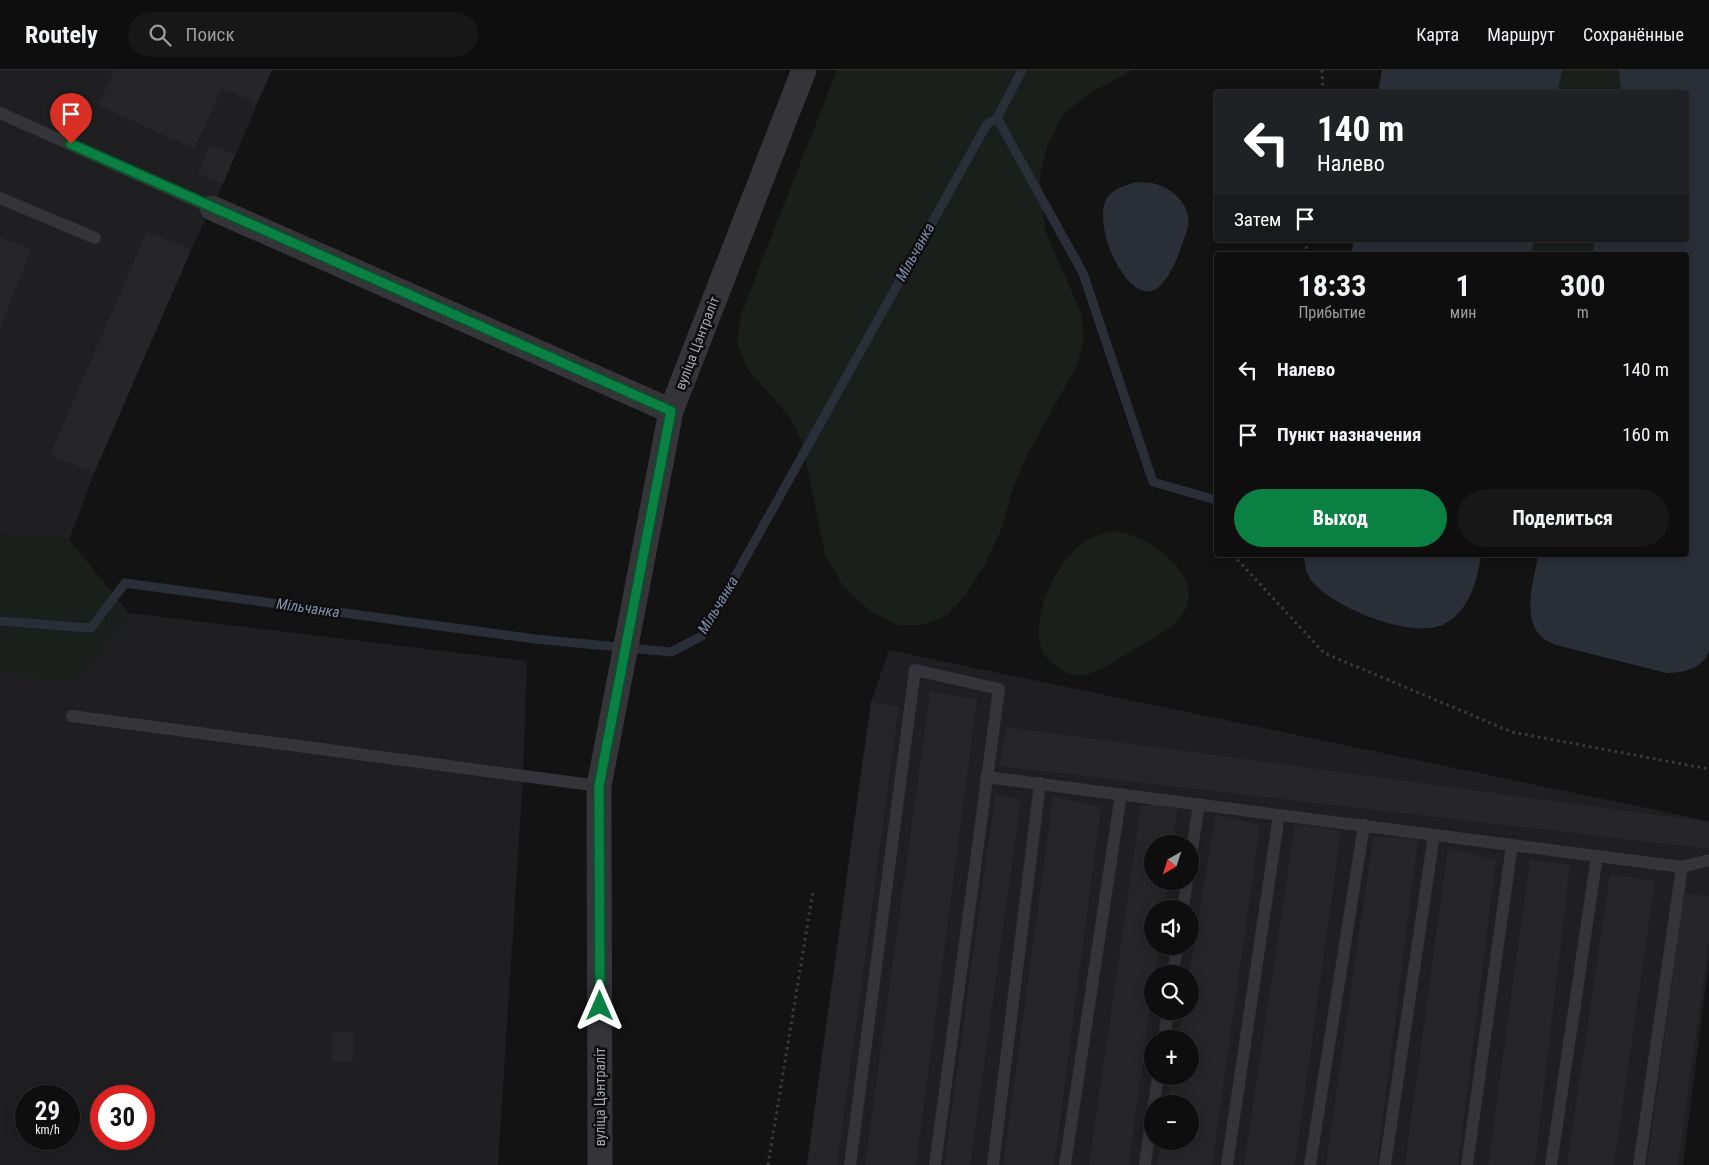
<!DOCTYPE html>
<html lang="ru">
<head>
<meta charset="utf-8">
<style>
  :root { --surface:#0e0e0f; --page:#171718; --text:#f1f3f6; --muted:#9b9c9e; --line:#2e2e2f; --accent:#0b8043 }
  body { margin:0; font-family:"Roboto Condensed",sans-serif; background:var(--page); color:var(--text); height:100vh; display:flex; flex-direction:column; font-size:19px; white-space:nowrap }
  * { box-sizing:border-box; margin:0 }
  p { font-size:16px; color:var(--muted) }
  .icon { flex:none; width:28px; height:28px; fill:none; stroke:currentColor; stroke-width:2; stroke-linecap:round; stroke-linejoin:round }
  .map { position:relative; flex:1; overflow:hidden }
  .side { position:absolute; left:1214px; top:182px; width:475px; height:305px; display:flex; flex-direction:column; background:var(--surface); border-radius:5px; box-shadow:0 2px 12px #0003,0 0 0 1px var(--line) }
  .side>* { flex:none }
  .banner { position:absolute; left:1214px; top:20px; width:475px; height:152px; border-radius:5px; box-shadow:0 2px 12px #0003,0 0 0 1px var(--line); background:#202124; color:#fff; overflow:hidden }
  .needle { width:32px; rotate:219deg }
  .fabs { position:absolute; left:1144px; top:765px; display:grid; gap:10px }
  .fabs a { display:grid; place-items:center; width:55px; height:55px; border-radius:50%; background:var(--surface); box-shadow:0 2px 12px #0003,0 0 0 1px var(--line); font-size:25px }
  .speed { position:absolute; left:15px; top:1015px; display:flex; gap:10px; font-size:25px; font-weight:700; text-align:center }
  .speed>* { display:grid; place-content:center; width:65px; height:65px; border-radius:50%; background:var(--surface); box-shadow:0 2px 12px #0003,0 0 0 1px var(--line); line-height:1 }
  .speed small { font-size:12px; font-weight:400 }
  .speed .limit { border:8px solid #d22; background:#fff; color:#111 }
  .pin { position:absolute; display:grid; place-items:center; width:42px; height:42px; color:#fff; margin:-51px -21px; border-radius:50% 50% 50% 0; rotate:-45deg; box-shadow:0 0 5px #0007 }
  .pin .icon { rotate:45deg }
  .me { position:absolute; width:55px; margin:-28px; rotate:0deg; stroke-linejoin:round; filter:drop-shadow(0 0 4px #0008) }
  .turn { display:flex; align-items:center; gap:18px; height:105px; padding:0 20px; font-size:22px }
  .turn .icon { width:65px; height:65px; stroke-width:2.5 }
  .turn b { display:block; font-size:35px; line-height:42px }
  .then { display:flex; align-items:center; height:48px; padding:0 20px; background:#0003; gap:10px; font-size:19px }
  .eta { display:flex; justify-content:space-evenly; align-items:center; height:85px; text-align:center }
  .eta b { font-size:30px; font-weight:700; line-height:35px }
  .button { display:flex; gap:10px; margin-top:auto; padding:10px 20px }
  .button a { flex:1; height:58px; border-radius:30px; background:var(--accent); color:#fff; font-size:20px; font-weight:700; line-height:58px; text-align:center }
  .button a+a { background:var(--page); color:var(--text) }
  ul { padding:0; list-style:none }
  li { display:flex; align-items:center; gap:15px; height:65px; padding:0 20px }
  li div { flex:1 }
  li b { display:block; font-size:19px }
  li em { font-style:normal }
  header { display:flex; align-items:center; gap:30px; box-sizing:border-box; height:70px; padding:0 25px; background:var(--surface); border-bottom:1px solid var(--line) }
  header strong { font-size:24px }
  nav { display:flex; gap:28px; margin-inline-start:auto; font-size:18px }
  .search { width:350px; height:45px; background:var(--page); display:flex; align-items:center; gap:12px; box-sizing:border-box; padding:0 18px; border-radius:28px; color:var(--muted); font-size:19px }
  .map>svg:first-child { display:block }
  .built { fill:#1f1f21; fill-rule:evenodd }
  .green { fill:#1a1f1b }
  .water { fill:#2a2f37 }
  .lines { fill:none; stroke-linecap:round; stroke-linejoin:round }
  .stream { stroke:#2a2f37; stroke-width:9 }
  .building { fill:#262628 }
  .path { stroke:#3a3b40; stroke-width:3; stroke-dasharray:2.5 4; stroke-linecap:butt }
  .lane { stroke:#343439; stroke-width:12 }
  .street { stroke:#343439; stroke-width:25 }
  .route-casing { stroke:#07532c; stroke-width:12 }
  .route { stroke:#0b8043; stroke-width:9 }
  .labels { text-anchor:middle; stroke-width:5; stroke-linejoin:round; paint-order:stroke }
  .street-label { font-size:14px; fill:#a6a8b4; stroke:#0e0e0f }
  .water-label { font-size:15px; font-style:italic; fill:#7f90ac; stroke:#0e0e0f }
</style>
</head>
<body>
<header>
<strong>Routely</strong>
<div class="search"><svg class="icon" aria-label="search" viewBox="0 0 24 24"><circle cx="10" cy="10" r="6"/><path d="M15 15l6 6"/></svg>Поиск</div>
<nav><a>Карта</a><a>Маршрут</a><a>Сохранённые</a></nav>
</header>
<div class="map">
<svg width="1709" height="1095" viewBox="0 0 1709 1095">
  <rect width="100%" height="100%" fill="#131314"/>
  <g class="built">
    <path d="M0,0H272L223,114L191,180L94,403L69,470L0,465Z"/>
    <path d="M129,543L527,591L523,706L498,1095H0V600L78,612ZM26,1026H69V1069H26ZM101,1026H144V1069H101Z"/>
    <path d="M889,580L1709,751V890L1683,1095H807L871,632ZM1152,774H1190V811H1152ZM1152,839H1190V876H1152ZM1152,904H1190V941H1152ZM1152,969H1190V1006H1152ZM1152,1034H1190V1071H1152Z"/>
  </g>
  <g class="green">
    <path d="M837,0H1133L1090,23L1062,45L1047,77L1040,105L1045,160L1082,245L1084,271L1077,295L1026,387L1012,422L1001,460L984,496L965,526L946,546L923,555H898L870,541L844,517L825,485L802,372L790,347L749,301L737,273L741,244Z"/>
    <path d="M1562,0H1618L1619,3L1621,22H1558Z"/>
    <path d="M1534,170H1595L1592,185H1531Z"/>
    <path d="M1117,461C1124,463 1132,465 1139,468C1167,481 1208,517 1179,549C1167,562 1150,570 1135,579C1119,588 1102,601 1084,605C1068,608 1043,591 1040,575C1035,541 1050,506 1074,481C1077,478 1080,474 1085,471C1095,465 1105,463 1117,461Z"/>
    <path d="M0,465L69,470L129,543L78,612L0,602Z"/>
  </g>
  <g class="water">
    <path d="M1382,0H1562L1558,22H1378Z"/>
    <path d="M1618,0H1709V581C1702,599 1684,603 1666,603L1564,577C1559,576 1554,574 1549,572C1518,555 1534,512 1538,485H1686V185H1592L1595,170H1686V22H1621L1619,3Z"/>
    <path d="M1137,112C1143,113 1150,112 1156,114C1177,121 1195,140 1186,163C1180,180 1174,201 1161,215C1131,246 1090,155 1107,128C1114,118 1126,115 1137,112Z"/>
    <path d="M1354,170H1534L1531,185H1351Z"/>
    <path d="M1304,485H1481C1477,511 1470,539 1446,553C1416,572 1330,537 1311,510C1307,505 1304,492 1304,485Z"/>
  </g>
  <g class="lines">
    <g class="stream">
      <path d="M997,48L1083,203L1153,412L1216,430"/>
      <path d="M0,551L91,558L125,513L535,569L671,582L702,566L987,54L997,48L1022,0"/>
    </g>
  </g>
  <g class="building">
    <path d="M115,0H272L256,34L222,18L194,79L98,35Z"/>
    <path d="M210,75L235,85L223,114L198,103Z"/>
    <path d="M147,161L191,180L94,403L50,385Z"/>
    <path d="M0,167L31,180L0,258Z"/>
    <path d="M930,622L977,629L916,1095H865Z"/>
    <path d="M871,632L899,636L837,1095H807Z"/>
    <path d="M1007,657L1709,752V779L999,696Z"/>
    <path d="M995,725L1021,729L970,1095H944Z"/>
    <path d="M1053,727L1101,737L1054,1095H1003Z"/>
    <path d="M1178,733L1172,774H1152V811H1167L1164,839H1152V876H1159L1155,904H1152V922L1129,1095H1089L1141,736Z"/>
    <path d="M1216,744L1260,755L1212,1095H1157L1161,1071H1190V1034H1167L1172,1006H1190V969H1178L1183,941H1190L1189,904Z"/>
    <path d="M1295,754L1341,760L1295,1095H1244Z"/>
    <path d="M1373,767L1418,769L1377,1095H1326Z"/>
    <path d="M1448,778L1496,790L1458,1095H1405Z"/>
    <path d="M1530,790L1570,795L1535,1095H1488Z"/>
    <path d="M1610,804L1655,811L1614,1095H1567Z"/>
    <path d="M1684,823L1709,826V869L1678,1095H1647Z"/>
    <rect x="332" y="962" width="21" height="29"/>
  </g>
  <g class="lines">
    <g class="path">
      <path d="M1322,0L1323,22"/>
      <path d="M1304,185L1309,170"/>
      <path d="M1233,485L1324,583L1512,662L1709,699"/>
      <path d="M768,1095L813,821"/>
    </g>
    <g class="lane">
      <path d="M0,43L212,138"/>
      <path d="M0,128L95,168"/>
      <path d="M72,646L599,716"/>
      <path d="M986,707L1682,797L1709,790"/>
      <path d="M1190,792L1199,734"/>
      <path d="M1183,839L1187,811"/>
      <path d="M1173,904L1177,876"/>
      <path d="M1164,969L1168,941"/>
      <path d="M1154,1034L1158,1006"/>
      <path d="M850,1095L915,600L999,619L935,1095"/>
      <path d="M993,1095L1040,713"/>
      <path d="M1065,1095L1121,724"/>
      <path d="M1145,1095L1152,1043"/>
      <path d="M1227,1095L1279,745"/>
      <path d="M1310,1095L1364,755"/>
      <path d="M1385,1095L1434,765"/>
      <path d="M1467,1095L1512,775"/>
      <path d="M1551,1095L1597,786"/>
      <path d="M1639,1095L1682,797"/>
    </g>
    <g class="street">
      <path d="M212,138L671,341"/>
      <path d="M600,1095L599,716L671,341L804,0"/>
    </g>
  </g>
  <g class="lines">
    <g class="route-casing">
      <path id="route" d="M71,74L671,341L599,716L600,936"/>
    </g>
    <use href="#route" class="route"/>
  </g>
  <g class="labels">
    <g class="street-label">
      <text transform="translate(697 273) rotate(-69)" y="5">вуліца Цэнтраліт</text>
      <text transform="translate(600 1027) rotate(-90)" y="5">вуліца Цэнтраліт</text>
    </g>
    <g class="water-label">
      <text transform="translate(915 182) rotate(-61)" y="5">Мільчанка</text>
      <text transform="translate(718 535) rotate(-59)" y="5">Мільчанка</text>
      <text transform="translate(308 538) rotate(8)" y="5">Мільчанка</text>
    </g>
  </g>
</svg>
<div class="fabs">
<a><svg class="needle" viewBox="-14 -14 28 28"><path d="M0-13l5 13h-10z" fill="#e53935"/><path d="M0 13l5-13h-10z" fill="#9b9c9e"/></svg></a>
<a><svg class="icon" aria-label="sound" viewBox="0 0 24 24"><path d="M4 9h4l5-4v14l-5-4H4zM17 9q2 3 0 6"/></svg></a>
<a><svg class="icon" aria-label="search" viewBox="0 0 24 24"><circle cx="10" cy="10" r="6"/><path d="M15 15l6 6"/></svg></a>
<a>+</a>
<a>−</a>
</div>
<div class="speed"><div>29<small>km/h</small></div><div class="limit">30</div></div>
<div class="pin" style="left:71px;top:74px;background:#d93025"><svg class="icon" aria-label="arrive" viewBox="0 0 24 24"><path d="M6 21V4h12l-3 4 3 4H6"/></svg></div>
<svg class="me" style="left:600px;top:936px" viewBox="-20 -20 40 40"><path d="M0-17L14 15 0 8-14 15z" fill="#0b8043" stroke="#fff" stroke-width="4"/></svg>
<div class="banner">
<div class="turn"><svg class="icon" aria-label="left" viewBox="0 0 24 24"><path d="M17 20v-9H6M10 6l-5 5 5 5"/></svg><div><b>140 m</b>Налево</div></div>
<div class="then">Затем<svg class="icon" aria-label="arrive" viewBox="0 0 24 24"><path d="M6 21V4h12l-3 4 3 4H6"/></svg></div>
</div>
<section class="side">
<div class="eta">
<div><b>18:33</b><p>Прибытие</p></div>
<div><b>1</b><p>мин</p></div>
<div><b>300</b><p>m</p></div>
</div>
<ul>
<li><svg class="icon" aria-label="left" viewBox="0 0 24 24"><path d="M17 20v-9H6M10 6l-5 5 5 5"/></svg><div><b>Налево</b></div><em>140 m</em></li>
<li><svg class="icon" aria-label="arrive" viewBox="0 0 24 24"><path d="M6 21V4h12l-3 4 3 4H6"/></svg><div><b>Пункт назначения</b></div><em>160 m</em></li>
</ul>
<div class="button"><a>Выход</a><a>Поделиться</a></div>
</section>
</div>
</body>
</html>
